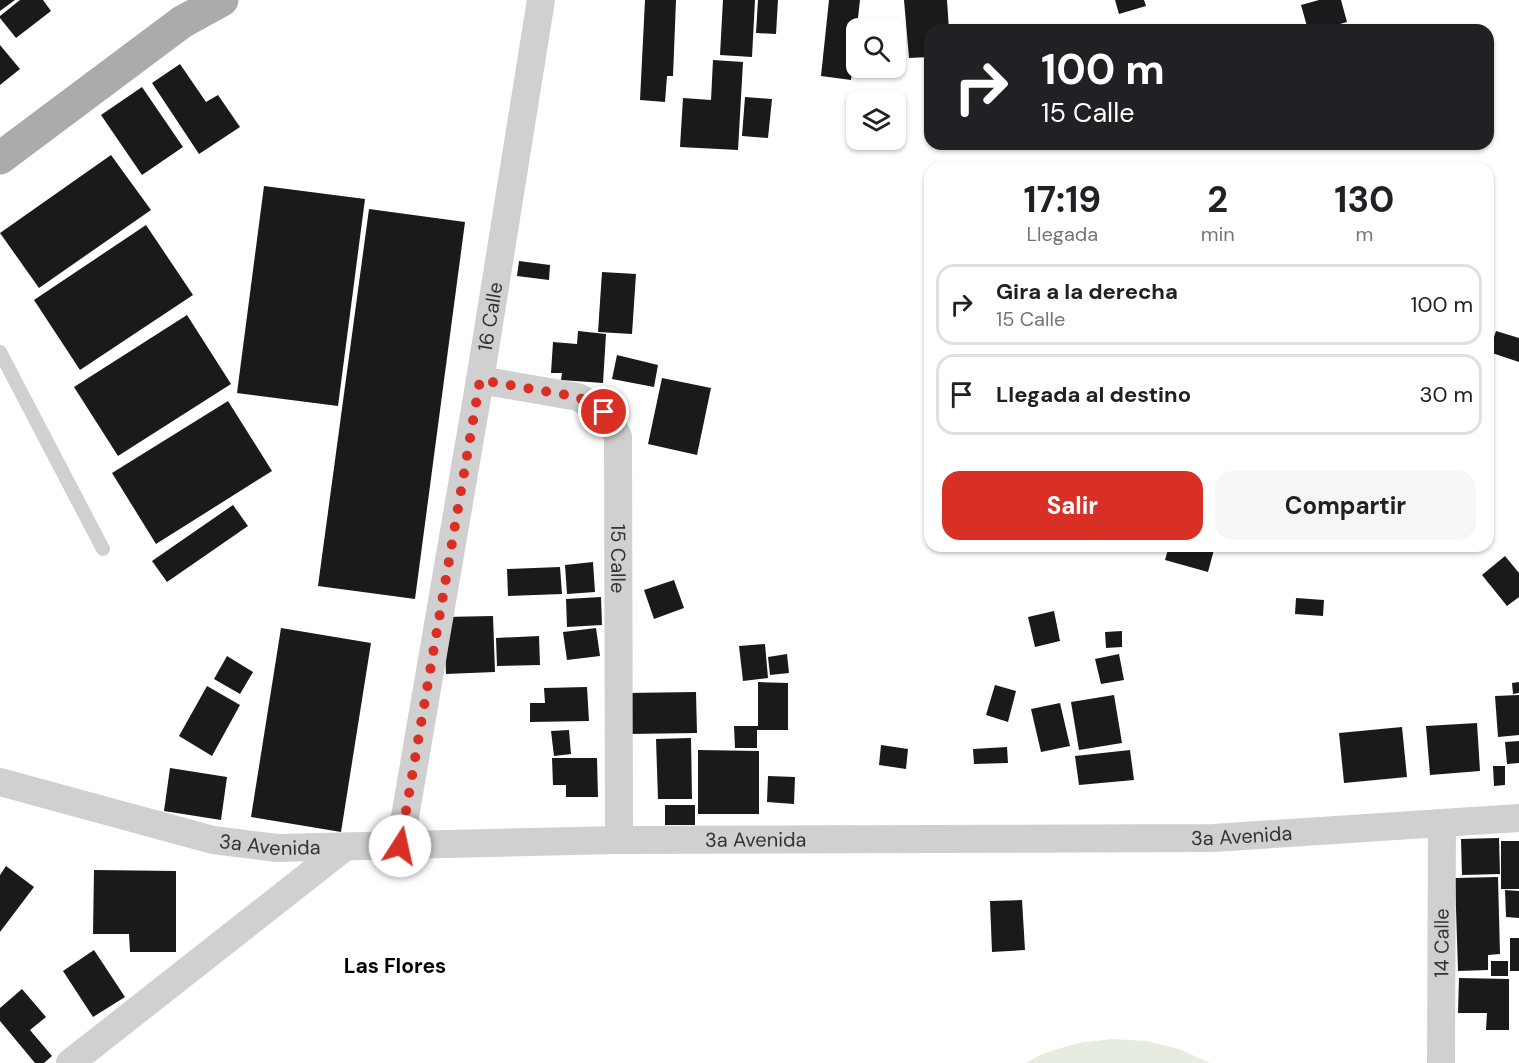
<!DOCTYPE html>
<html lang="es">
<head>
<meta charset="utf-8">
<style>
  :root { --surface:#fff; --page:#f6f6f6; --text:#202124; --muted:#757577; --line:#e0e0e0; --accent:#d93025 }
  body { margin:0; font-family:"DM Sans",sans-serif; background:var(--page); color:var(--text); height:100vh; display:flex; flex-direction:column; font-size:22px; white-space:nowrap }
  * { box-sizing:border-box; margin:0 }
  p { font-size:20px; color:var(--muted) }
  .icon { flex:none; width:33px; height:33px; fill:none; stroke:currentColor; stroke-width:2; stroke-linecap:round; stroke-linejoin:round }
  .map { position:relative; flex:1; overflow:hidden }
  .details { position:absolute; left:924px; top:162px; width:570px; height:390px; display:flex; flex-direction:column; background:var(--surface); border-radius:18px; box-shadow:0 2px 4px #0004 }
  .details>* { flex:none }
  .hud { position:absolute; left:924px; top:24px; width:570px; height:126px; border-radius:18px; box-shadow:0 2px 4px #0004; background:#202124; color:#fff; overflow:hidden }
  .fabs { position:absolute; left:846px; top:18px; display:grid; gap:12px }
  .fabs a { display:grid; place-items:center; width:60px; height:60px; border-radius:12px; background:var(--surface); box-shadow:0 2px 4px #0004; font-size:30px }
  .pin { position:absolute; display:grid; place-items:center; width:51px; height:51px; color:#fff; margin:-26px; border:3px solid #fff; border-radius:50%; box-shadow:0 2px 6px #0007 }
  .me { position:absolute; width:66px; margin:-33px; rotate:10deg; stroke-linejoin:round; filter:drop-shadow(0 0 4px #0008) }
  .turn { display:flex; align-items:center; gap:21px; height:126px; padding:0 18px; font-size:27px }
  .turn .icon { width:78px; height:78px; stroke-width:2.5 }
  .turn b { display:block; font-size:42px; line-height:51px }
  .eta { display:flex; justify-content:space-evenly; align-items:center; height:102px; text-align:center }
  .eta b { font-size:36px; font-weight:700; line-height:42px }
  .action { display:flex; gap:12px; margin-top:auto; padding:12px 18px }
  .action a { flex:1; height:69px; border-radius:18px; background:var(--accent); color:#fff; font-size:24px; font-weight:700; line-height:69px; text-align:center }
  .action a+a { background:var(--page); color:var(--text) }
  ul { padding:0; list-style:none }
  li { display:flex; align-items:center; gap:18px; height:81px; margin:0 12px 9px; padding:0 6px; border:3px solid var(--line); border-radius:18px }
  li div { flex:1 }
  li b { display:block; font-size:22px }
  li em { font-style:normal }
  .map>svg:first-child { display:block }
  .green { fill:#e6ecdf }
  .building { fill:#1a1a1a }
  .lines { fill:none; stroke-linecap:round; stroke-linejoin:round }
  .lane { stroke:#d0d0d0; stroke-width:14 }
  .street { stroke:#d0d0d0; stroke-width:28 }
  .primary { stroke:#ababab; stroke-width:33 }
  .route { stroke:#d93025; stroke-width:10; stroke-dasharray:0 18 }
  .labels { text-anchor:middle; stroke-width:6; stroke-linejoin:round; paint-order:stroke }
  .street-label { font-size:20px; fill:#333; stroke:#fff }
  .neighbourhood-label { font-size:21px; font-weight:bold; fill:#000; stroke:#fff }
</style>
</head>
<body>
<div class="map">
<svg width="1519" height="1063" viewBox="0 0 1519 1063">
  <rect width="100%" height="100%" fill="#fff"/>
  <path class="green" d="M1112,1039L1146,1041L1179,1049L1210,1063H1025L1045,1053L1078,1043Z"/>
  <g class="building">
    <path d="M0,0H15L0,11Z"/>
    <path d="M20,0H43L51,11L16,38L0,18V16Z"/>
    <path d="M645,0H676L673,76H667L665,102L640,100Z"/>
    <path d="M723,0H755L752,57L720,55Z"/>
    <path d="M758,0H778L776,34L756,33Z"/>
    <path d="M829,0H860L851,80L821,76Z"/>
    <path d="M904,0H947L949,30H930V57L909,58Z"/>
    <path d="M1115,0H1144L1146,6L1119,14Z"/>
    <path d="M1319,0H1341L1347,22L1319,30H1308L1301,5Z"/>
    <path d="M0,45L20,69L0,85Z"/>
    <path d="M713,60L743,62L738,150L680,147L683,98L711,100Z"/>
    <path d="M180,64L206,102L218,95L240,127L199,154L152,83Z"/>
    <path d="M142,87L183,147L142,175L101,115Z"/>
    <path d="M745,97L772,99L768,138L742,136Z"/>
    <path d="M111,155L151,210L39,288L0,233Z"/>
    <path d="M264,186L365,199L338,406L237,393Z"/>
    <path d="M369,209L465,222L415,599L318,586Z"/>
    <path d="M146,225L193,295L80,370L34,300Z"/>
    <path d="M519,261L550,265L549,280L517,276Z"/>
    <path d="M602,272L636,274L632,334L598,332Z"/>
    <path d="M187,315L231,384L118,456L74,387Z"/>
    <path d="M578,331L606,334L603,383L561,380L562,373H551L553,342L577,344Z"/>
    <path d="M1496,331L1519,338V362L1489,352Z"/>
    <path d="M617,355L658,365L654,387L612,379Z"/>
    <path d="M662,378L711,388L697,455L648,444Z"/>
    <path d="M228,401L272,471L156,544L112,473Z"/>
    <path d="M233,505L248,526L167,582L152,561Z"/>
    <path d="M1169,546H1215L1208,572L1165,560Z"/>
    <path d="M1505,556L1519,573V597L1507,606L1482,575Z"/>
    <path d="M593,562L595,592L567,594L565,565Z"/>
    <path d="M560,567L562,594L508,596L507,569Z"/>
    <path d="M674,580L684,608L654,619L644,590Z"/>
    <path d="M601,597L602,625L567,627L566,599Z"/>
    <path d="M1296,598L1324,600L1323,616L1295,614Z"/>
    <path d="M1054,611L1060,641L1035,647L1028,617Z"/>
    <path d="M493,616L495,672L446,674L444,617Z"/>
    <path d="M281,628L371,643L341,832L251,817Z"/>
    <path d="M596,628L600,656L567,660L563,632Z"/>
    <path d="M1122,631V647L1106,648L1105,632Z"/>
    <path d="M539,636L540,665L497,666L496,638Z"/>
    <path d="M765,644L768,678L743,681L739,646Z"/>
    <path d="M787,654L789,673L770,675L768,657Z"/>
    <path d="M1119,654L1124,680L1101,684L1095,659Z"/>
    <path d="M227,656L253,672L240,694L214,679Z"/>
    <path d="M758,682L788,683V730H757V748H735L734,726H758Z"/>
    <path d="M1519,682V693L1513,694L1512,683Z"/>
    <path d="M995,685L1016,691L1008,722L986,715Z"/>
    <path d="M207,686L240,705L212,756L179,736Z"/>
    <path d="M587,687L589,721L530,722V703H545L544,688Z"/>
    <path d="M696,692L697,733L628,734L626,693Z"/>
    <path d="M1114,695L1122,743L1079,750L1071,702Z"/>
    <path d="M1519,695V735L1498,737L1495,696Z"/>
    <path d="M1060,703L1070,746L1041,752L1031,709Z"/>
    <path d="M1477,723L1480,771L1430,775L1426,726Z"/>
    <path d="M1402,727L1407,777L1344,783L1339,733Z"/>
    <path d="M569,730L571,754L554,756L551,731Z"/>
    <path d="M691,738L692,799H658L656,739Z"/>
    <path d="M1519,741V763L1507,764L1505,742Z"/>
    <path d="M881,745L908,749L906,769L879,765Z"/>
    <path d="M1007,747L1008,763L974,764L973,749Z"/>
    <path d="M698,750L759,751V814H698Z"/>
    <path d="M1130,750L1134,780L1079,785L1075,756Z"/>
    <path d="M552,758H597L598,797H566V785H553Z"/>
    <path d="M1493,766H1505V785L1494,786Z"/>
    <path d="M170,768L227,777L221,820L164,811Z"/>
    <path d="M768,776L795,777L794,804L767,802Z"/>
    <rect x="665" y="805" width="30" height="20"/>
    <path d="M1499,838L1500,874L1462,875L1461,839Z"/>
    <rect x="1501" y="841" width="18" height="48"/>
    <path d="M6,866L34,887L0,932V875Z"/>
    <path d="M94,870L176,871V952H130L129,934H93Z"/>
    <path d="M1498,877L1500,954L1488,955V970L1458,971L1455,878Z"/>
    <path d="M1505,890L1519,891V918L1506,917Z"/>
    <path d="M1022,900L1025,950L992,952L990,901Z"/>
    <rect x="1510" y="938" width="9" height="33"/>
    <path d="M94,950L125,997L93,1017L63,971Z"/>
    <rect x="1491" y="961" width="17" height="15"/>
    <path d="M1459,978L1509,979V1030H1486L1487,1013H1458Z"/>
    <path d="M22,989L46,1017L30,1030L52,1056L44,1063H35L0,1021V1008Z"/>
  </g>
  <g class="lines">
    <path class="lane" d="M0,352L103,549"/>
    <g class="street">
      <path id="s1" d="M480,380L578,397L604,412L618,436L619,840"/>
      <path id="s2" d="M0,782L213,840L277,848L619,840L1213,838L1519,818"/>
      <path id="s3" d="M400,846L480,380L541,0"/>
      <path d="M70,1063L345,847"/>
      <path id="s4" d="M1441,1063L1442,823"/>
    </g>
    <path class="primary" d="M0,158L182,22L222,0"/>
  </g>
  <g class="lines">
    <path class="route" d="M400,846L480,380L578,397L604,412"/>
  </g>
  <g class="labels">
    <g class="street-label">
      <text dy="7" stroke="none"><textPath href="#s3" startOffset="537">16 Calle</textPath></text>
      <text dy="7" stroke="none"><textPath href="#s1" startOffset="280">15 Calle</textPath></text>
      <text dy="7" stroke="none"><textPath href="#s2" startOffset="1250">3a Avenida</textPath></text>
      <text dy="7" stroke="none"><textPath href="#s2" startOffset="764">3a Avenida</textPath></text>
      <text dy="7" stroke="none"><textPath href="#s2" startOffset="278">3a Avenida</textPath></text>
      <text dy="7" stroke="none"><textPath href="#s4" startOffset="120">14 Calle</textPath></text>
    </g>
    <g class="neighbourhood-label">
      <text x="395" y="973">Las Flores</text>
    </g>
  </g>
</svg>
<div class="fabs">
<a><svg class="icon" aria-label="search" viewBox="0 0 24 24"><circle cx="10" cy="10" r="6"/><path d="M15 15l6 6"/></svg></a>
<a><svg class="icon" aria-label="layers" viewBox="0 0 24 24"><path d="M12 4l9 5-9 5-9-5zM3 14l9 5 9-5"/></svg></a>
</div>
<div class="pin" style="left:604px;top:412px;background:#d93025"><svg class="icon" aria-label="arrive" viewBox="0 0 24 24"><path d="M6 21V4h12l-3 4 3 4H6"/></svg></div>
<svg class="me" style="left:400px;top:846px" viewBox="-20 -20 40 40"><circle r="19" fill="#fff"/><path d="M0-13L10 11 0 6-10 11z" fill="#d93025"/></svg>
<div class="hud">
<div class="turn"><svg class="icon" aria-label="right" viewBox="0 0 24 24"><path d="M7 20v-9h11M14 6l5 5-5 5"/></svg><div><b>100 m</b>15 Calle</div></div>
</div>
<section class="details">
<div class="eta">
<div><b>17:19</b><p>Llegada</p></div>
<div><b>2</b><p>min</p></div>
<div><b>130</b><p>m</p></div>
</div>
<ul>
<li><svg class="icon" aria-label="right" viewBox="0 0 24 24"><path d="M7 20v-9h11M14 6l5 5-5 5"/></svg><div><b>Gira a la derecha</b><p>15 Calle</p></div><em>100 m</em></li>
<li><svg class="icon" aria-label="arrive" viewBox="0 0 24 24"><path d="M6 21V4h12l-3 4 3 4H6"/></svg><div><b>Llegada al destino</b></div><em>30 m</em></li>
</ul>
<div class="action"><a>Salir</a><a>Compartir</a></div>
</section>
</div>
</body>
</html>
